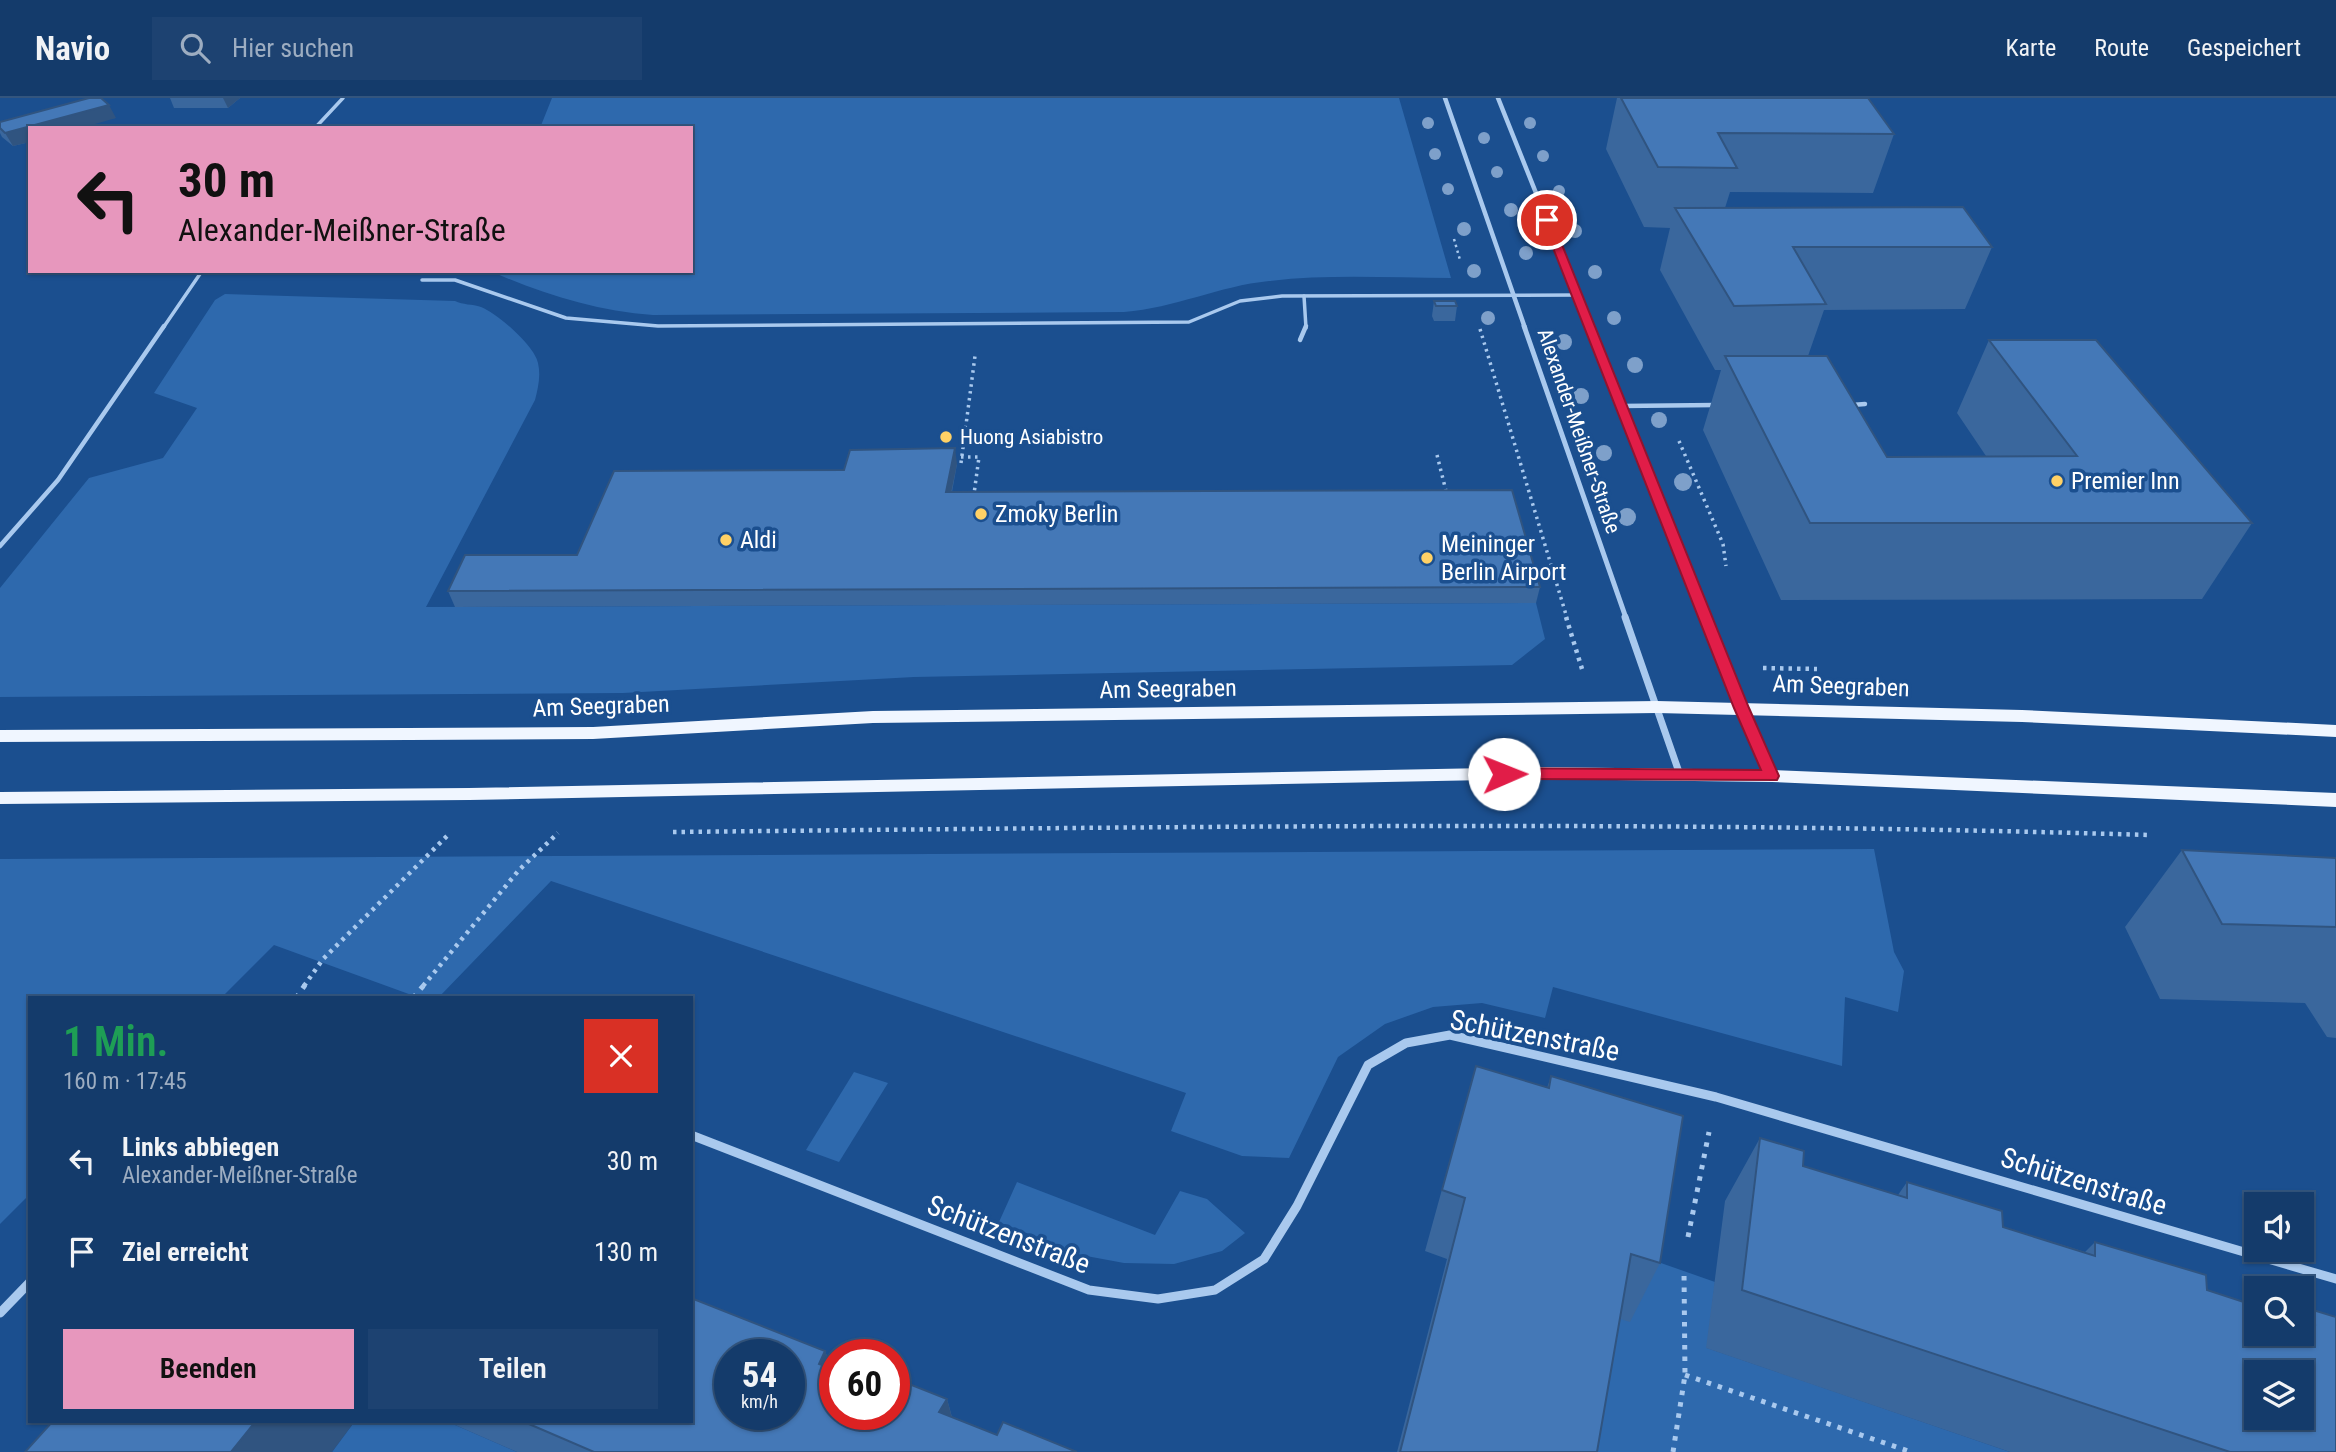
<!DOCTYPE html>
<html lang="de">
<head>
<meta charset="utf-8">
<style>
  :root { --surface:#143b6b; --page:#1d4271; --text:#f1f3f6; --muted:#9dadc1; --line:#33557e; --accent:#e797bd }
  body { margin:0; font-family:"Roboto Condensed",sans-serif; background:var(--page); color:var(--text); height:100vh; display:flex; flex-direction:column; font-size:26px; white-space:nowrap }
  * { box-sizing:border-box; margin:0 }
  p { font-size:23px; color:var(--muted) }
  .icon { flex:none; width:38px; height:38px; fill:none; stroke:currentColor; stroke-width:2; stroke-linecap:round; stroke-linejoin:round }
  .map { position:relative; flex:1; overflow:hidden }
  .details { position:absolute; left:28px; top:898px; width:665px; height:427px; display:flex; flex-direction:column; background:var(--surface); border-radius:0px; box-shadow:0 2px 5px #0004,0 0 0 2px var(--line) }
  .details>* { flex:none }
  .guide { position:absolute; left:28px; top:28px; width:665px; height:147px; border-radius:0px; box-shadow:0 2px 5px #0004,0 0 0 2px var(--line); background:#e797bd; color:#111; overflow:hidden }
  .fabs { position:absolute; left:2244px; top:1094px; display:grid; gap:14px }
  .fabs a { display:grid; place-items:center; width:70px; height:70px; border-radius:0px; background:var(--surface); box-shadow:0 2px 5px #0004,0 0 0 2px var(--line); font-size:35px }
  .speed { position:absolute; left:714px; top:1241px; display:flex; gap:14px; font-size:35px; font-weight:700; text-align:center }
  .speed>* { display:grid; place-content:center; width:91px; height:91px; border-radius:50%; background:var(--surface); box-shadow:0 2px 5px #0004,0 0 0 2px var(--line); line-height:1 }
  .speed small { font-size:18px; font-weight:400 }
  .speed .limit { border:10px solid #d22; background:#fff; color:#111 }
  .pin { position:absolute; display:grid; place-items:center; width:60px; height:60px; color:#fff; margin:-30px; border:4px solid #fff; border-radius:50%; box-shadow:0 2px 7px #0007 }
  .me { position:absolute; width:77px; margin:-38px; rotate:89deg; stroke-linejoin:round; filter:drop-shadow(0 0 5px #0008) }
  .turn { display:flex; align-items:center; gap:24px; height:147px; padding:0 35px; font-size:32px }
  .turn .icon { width:91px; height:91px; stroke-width:2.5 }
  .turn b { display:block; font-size:49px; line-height:60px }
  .round { display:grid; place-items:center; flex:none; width:74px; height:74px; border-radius:0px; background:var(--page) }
  .headline { display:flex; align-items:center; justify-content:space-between; height:119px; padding:0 35px }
  h1 { font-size:42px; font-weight:600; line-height:52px; color:#1e9e55 }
  .action { display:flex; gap:14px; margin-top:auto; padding:14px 35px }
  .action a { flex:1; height:80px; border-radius:0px; background:var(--accent); color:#111; font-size:28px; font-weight:600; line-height:80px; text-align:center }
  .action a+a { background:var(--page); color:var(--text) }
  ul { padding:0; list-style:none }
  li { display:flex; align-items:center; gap:21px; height:91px; padding:0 35px }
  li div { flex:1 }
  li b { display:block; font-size:26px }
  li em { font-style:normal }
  header { display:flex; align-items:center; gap:42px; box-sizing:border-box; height:98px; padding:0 35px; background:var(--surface); border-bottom:2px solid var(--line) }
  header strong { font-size:33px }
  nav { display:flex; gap:38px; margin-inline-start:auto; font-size:24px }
  .search { width:490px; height:63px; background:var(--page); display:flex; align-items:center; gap:18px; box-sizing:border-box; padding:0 24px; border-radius:0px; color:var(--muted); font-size:26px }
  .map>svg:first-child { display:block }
  .green { fill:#2e69ad }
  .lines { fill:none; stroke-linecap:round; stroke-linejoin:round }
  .path-far3 { stroke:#a9c9ee; stroke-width:2.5; stroke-dasharray:2.5 3.5; stroke-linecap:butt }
  .path-far2 { stroke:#a9c9ee; stroke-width:3.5; stroke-dasharray:2.5 4.5; stroke-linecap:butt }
  .path-far1 { stroke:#a9c9ee; stroke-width:4.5; stroke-dasharray:3.5 5; stroke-linecap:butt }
  .path { stroke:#a9c9ee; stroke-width:5; stroke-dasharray:4.5 7; stroke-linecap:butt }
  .lane-far1 { stroke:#a9c9ee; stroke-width:3.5 }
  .lane { stroke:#a9c9ee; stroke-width:4.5 }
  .street-far3 { stroke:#a9c9ee; stroke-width:4.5 }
  .street-far2 { stroke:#a9c9ee; stroke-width:5 }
  .street-far1 { stroke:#a9c9ee; stroke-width:7 }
  .street { stroke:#a9c9ee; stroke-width:9 }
  .primary { fill:#f0f6ff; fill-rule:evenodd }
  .tree { fill:#7ea0ca }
  .wall { fill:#3a679d }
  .shaded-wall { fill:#305480 }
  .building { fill:#4478b7; stroke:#305480; stroke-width:2; fill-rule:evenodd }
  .route { fill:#e11d48; stroke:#92132f; stroke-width:2 }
  .poi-dot { fill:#ffd166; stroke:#1b4f8f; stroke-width:2.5 }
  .labels { text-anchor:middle; stroke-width:7; stroke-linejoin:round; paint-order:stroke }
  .far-street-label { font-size:21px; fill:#fff; stroke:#1b4f8f }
  .far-poi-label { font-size:21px; fill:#fff; stroke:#1b4f8f; text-anchor:start }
  .poi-label { font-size:24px; fill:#fff; stroke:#1b4f8f; text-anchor:start }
  .street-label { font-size:24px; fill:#fff; stroke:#1b4f8f }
  .near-street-label { font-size:28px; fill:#fff; stroke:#1b4f8f }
</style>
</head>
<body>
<header>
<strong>Navio</strong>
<div class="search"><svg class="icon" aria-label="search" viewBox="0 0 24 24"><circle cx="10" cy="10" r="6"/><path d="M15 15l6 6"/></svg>Hier suchen</div>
<nav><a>Karte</a><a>Route</a><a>Gespeichert</a></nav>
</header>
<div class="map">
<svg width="2336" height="1354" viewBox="0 0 2336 1354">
  <rect width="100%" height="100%" fill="#1b4f8f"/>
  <g class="green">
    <path d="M552,0H1399L1451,180C1391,180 1329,176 1269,183C1219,188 1175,210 1124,214L653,217C596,213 543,196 490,173H691V30H540Z"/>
    <path d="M225,196L455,203C463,207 472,206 481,209C497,215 535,248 538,265C541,278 538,290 535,302L426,509L1536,505L1545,541L1512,567L914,579L623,595L0,599V490L89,380L163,360L197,310L154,295L215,202Z"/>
    <path d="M1874,751L1894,854L1904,873L1898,914L1845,899L1842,968L1553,889L1545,920L1482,905L1433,909L1385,926L1338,959L1289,1060L1242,1058L1171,1033L1186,995L551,783L439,899H417L274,847L222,899L30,900V1096L0,1126V761Z"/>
    <path d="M854,974L888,985L839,1064L806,1052Z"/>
    <path d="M1017,1084L1155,1137L1180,1093L1207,1101L1245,1135L1222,1153L1174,1166L1124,1165L1081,1157L999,1124Z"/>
    <path d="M1641,1158L1715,1184L1707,1250L2010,1354H1578L1603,1214L1630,1223Z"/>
    <path d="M355,1323H446L517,1354H332Z"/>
  </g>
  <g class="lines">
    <path class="path-far3" d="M1454,141L1460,162"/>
    <g class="path-far2">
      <path d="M1480,231L1567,520"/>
      <path d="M1679,343L1723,446L1726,468"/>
      <path d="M1437,357L1447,397"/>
      <path d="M961,359H979L974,396H977"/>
      <path d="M961,365L975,258"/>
    </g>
    <g class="path-far1">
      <path d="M1566,519L1582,571"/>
      <path d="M1763,570L1817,571"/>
      <path d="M673,734C1165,729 1656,722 2148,737"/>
      <path d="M304,888L323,861L449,736"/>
      <path d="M423,888L519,772L558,735"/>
    </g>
    <g class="path">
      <path d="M296,900L305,887"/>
      <path d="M413,900L424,887"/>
      <path d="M1688,1139L1709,1034"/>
      <path d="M1685,1277L1911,1354"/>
      <path d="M1673,1354L1685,1277L1684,1174"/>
    </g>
    <g class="lane-far1">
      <path d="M315,30L343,0"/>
      <path d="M422,182H455L566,220L658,228L1189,224L1240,203L1282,198L1577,197"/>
      <path d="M1304,198L1306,230"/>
      <path d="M163,230L202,173"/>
    </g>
    <g class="lane">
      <path d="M1300,242L1306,228"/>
      <path d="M1852,307L1865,306"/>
      <path d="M1621,308L1716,307"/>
      <path d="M0,448L58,382L164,228"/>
    </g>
    <g class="street-far3">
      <path d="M1445,0L1525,230"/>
      <path d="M1498,0L1590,230"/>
    </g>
    <g class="street-far2">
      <path d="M1524,228L1626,520"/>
      <path d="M1589,228L1706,520"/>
    </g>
    <g class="street-far1">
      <path d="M1625,519L1680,677"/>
      <path d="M1705,519L1772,678"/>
    </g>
    <g class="street">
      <path d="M691,1037L1089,1192L1158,1201L1215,1192L1264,1161L1297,1108L1368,967L1406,945L1450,937L1716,999L2336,1181"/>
      <path d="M0,1215L30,1184"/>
    </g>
    <g class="primary">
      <path d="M1657,603L2022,612L2336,627V639L2022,624L1657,615L873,625L593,641L0,644V632L593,629L873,613Z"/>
      <path d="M1538,669L1772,672L2336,695V709L1772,684L1538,681L469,702L0,706V694L469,690Z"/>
    </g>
  </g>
  <g class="tree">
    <circle cx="1428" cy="25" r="6"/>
    <circle cx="1530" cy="25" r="6"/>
    <circle cx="1484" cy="40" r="6"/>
    <circle cx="1435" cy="56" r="6"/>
    <circle cx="1543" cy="58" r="6"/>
    <circle cx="1497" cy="74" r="6"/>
    <circle cx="1448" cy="91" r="6"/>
    <circle cx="1559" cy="93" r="6"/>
    <circle cx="1511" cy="112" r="7"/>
    <circle cx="1464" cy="131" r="7"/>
    <circle cx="1575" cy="133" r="7"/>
    <circle cx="1526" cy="155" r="7"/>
    <circle cx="1474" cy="173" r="7"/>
    <circle cx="1595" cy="174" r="7"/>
    <circle cx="1488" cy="220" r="7"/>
    <circle cx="1614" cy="220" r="7"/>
    <circle cx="1564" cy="244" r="8"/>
    <circle cx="1635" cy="267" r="8"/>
    <circle cx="1581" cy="298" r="8"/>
    <circle cx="1659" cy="322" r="8"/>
    <circle cx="1604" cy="355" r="8"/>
    <circle cx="1683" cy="384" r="9"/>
    <circle cx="1627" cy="419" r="9"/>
  </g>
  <g class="wall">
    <path d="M170,0H240L228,10H174Z"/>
    <path d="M1617,0H1868L1894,36L1873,95L1730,94L1725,110L1992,149L1965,211L1824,212L1808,258L1887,359L1986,358L1957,315L1989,242L2252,425L2202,501L1781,502L1703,332L1721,272H1715L1660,172L1670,130L1644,129L1606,51Z"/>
    <path d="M116,20L30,30V44L13,48L2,39L0,35V24Z"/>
    <path d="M1434,203L1457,208L1455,223H1434L1432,218Z"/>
    <path d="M957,366L952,394L1540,489L1536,505L455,509L448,493L577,457L844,372Z"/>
    <path d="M2182,752L2336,760V940L2327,939L2305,905L2160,901L2125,829Z"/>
    <path d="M1476,968L1547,990L1551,978L1660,1165L1630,1224L1620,1221L1597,1354H1397L1447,1161L1425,1153Z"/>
    <path d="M1760,1040L1803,1068L1898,1097L1907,1084L2003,1129L2085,1154L2095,1144L2207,1192L2301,1236V1221L2313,1212L2336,1354H2010L1706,1250L1725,1103Z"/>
    <path d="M825,1253L832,1271L835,1316L947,1301L952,1319L997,1337L1077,1354H517L446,1323H691Z"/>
  </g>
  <g class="shaded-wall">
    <path d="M223,0H240L228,10Z"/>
    <path d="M109,7L116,20L81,30H30V44L13,48L5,35Z"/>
    <path d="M955,350L957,366L948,410L946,394Z"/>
    <path d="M825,1253L835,1278L819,1266Z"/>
    <path d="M947,1301L961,1354L939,1314Z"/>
    <path d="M256,1323H355L332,1354H231Z"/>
  </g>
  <g class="building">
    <path d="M89,0H101L109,7L5,35L0,30V24Z"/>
    <path d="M1621,0H1868L1894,36L1718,35L1737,70L1658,69Z"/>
    <path d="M1963,109L1992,149H1793L1826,206L1734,208L1675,110Z"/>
    <path d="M1434,203H1455L1457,208H1436Z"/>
    <path d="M1989,242H2096L2252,425H1810L1725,258H1827L1887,359L2077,358Z"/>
    <path d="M955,350L946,394L1512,392L1540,489L448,493L465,457H577L614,373L844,372L850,352Z"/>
    <path d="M2182,752L2336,760V829L2222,826Z"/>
    <path d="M1476,968L1549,990L1551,978L1683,1018L1660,1165L1631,1156L1597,1354H1400L1465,1100L1442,1092Z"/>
    <path d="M1760,1040L1804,1053L1803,1068L1907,1100V1084L2002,1113L2003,1129L2095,1158V1144L2206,1177L2207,1192L2256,1208V1236H2301V1222L2315,1226L2313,1212L2336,1219V1354H2230L1742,1192ZM2256,1274H2301V1320H2256Z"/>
    <path d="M691,1200L825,1253L819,1266L835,1272V1316H894V1280L947,1301L939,1314L997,1337L1003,1324L1077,1354H594L522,1323H691ZM730,1256H789V1316H730Z"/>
    <path d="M53,1323H256L231,1354H25Z"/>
  </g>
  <path class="route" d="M1544,120L1552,122L1749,610L1779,678L1777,682L1504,681L1496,676L1504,670L1761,672L1734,610L1542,122Z"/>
  <g class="poi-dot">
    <circle cx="946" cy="339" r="7"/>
    <circle cx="2057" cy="383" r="7"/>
    <circle cx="981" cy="416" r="7"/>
    <circle cx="726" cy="442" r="7"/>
    <circle cx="1427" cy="460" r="7"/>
  </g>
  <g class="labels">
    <g class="far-street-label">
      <text transform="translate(1579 333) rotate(71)" y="7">Alexander-Meißner-Straße</text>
    </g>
    <g class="far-poi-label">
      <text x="960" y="346">Huong Asiabistro</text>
    </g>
    <g class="poi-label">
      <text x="2071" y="391">Premier Inn</text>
      <text x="995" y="424">Zmoky Berlin</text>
      <text x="740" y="450">Aldi</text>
      <text x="1441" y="454">Meininger<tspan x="1441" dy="28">Berlin Airport</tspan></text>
    </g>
    <g class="street-label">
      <text transform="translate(1841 588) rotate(2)" y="8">Am Seegraben</text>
      <text transform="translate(1168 591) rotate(-1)" y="8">Am Seegraben</text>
      <text transform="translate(601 608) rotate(-2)" y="8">Am Seegraben</text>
    </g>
    <g class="near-street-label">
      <text transform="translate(1535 937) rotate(11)" y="10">Schützenstraße</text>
      <text transform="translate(2084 1083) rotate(17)" y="10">Schützenstraße</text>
      <text transform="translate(1009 1136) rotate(21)" y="10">Schützenstraße</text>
    </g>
  </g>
</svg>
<div class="fabs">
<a><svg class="icon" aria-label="sound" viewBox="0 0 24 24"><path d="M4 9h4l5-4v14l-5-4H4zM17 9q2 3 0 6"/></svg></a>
<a><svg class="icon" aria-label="search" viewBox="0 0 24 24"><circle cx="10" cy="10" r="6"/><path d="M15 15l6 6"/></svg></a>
<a><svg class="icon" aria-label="layers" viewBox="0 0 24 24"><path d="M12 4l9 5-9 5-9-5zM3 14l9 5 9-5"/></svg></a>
</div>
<div class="speed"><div>54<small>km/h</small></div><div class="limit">60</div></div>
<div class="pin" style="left:1547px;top:122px;background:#d93025"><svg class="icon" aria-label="arrive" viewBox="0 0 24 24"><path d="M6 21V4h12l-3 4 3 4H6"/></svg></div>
<svg class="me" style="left:1504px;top:676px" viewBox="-20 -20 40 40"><circle r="19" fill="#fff"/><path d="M0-13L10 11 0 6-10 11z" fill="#e11d48"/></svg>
<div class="guide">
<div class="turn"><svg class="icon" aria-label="left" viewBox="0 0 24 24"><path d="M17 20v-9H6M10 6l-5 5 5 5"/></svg><div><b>30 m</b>Alexander-Meißner-Straße</div></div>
</div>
<section class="details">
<div class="headline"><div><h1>1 Min.</h1><p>160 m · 17:45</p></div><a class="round" style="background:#d93025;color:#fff"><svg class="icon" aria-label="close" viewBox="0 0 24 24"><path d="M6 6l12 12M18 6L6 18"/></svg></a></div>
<ul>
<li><svg class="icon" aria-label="left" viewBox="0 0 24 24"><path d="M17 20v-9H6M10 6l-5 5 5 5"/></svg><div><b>Links abbiegen</b><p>Alexander-Meißner-Straße</p></div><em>30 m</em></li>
<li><svg class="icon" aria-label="arrive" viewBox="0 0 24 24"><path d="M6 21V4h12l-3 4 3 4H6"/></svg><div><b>Ziel erreicht</b></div><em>130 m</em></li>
</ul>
<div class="action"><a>Beenden</a><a>Teilen</a></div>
</section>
</div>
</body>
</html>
